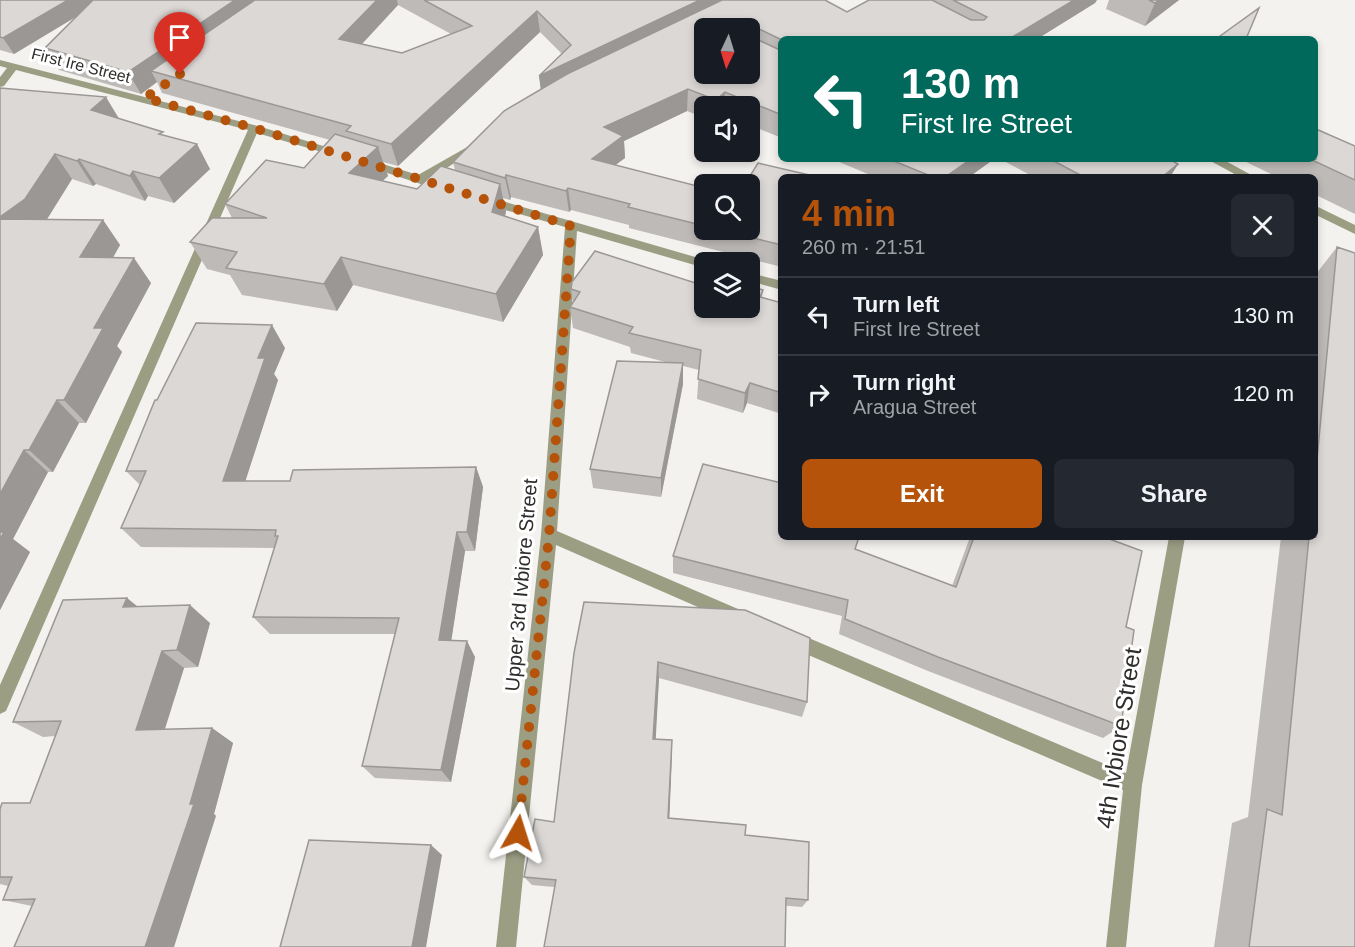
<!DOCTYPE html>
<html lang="en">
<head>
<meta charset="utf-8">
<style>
  :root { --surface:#171b24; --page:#242831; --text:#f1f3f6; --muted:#9ea1a6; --line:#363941; --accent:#b45309 }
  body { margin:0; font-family:Helvetica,sans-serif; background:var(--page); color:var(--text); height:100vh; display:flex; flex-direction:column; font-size:22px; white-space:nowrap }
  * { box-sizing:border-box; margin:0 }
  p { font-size:20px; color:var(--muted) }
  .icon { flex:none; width:33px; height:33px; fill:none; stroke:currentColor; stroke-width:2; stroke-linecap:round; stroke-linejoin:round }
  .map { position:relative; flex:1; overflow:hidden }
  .panel { position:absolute; left:778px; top:174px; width:540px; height:366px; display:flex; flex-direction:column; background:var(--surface); border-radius:9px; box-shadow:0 3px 9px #0003 }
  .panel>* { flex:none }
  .top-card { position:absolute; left:778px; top:36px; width:540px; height:126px; border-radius:9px; box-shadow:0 3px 9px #0003; background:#00695c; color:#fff; overflow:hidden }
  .needle { width:39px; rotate:184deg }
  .fabs { position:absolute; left:694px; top:18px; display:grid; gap:12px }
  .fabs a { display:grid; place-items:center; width:66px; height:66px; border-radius:9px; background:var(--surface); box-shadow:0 3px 9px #0003; font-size:30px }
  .pin { position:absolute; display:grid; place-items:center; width:51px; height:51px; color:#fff; margin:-62px -26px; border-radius:50% 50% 50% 0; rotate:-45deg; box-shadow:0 0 6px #0007 }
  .pin .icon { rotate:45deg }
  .me { position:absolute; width:66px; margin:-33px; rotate:6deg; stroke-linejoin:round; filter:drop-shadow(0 0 4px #0008) }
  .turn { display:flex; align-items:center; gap:21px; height:126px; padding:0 24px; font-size:27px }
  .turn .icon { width:78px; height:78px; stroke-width:2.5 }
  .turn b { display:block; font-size:42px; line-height:51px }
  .round { display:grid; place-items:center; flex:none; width:63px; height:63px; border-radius:9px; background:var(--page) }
  .head { display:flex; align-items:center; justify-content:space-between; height:102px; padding:0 24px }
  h1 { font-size:36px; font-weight:800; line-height:45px; color:var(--accent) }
  .button { display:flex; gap:12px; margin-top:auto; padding:12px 24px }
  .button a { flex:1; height:69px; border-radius:9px; background:var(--accent); color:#fff; font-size:24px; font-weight:800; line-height:69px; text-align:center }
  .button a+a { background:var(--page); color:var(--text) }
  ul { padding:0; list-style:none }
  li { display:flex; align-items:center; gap:18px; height:78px; padding:0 24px; border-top:2px solid var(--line) }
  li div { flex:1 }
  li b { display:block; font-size:22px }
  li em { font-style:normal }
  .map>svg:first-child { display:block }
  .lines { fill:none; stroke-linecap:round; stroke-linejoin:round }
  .minor { fill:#9c9e84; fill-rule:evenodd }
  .wall { fill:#bdbab7; fill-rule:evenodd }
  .shaded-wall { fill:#9a9795 }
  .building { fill:#dcd8d5; stroke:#9a9795; stroke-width:1.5 }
  .route { stroke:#b45309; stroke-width:10; stroke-dasharray:0 18 }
  .labels { text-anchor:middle; stroke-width:6; stroke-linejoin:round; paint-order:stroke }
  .far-street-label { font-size:16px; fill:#2e2e2c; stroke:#fff }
  .street-label { font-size:20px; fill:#2e2e2c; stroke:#fff }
  .near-street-label { font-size:24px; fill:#2e2e2c; stroke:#fff }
</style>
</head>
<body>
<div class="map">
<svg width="1355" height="947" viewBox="0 0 1355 947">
  <rect width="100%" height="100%" fill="#f4f2ee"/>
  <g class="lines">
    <g class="minor">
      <path d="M0,60L258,126L346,153L348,155L342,158L257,133L6,711L0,714V685L248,130L16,70L4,86L0,87V77L7,68L0,66Z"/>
      <path d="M476,142L482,145L480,147L429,179L449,185L451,188L445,192L363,165L361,163L367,159L418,175Z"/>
      <path d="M1207,159H1222L1255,177H1240Z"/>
      <path d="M488,197L709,261L710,262H705V268L577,231L557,531L745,612L747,617L745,622L739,625L556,545L516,947H496L541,535L565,227L484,204L482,201Z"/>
      <path d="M1316,206L1355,225V234L1316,215Z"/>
      <path d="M750,273L782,281V290L750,281Z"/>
      <path d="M1169,537H1185L1142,785L1126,947H1106L1123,790L785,645L783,639L785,633L791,631L797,633L1126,773Z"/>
    </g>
  </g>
  <g class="wall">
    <path d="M0,0H825L847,12L869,0H1097L1095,3L1037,39H782V138L750,125V106H705V118L687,111L624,141L625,158L615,165L705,188V230H750L782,177V267L629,228V225L571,210L569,212L511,197L510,200L503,198L506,212L505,216L538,227L543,255L503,322L353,285L337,311L242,295L230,275L207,269L190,242L232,218L225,204L304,168L330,140L162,93L157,82L141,94L59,70L45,48L77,16L14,54L0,50ZM398,5L451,34L402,53L362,44ZM540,32L562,54L539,76L541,89L453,162L455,170L417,189L382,181L388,176L383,162L398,166Z"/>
    <path d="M1109,0H1179L1145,26L1106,9Z"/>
    <path d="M0,88L120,119L165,136L210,169L174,203L148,196L145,201L96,184L93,186L72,179L47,219L103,220L120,245L113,258L151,283L117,346L122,352L86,423H79L53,472H48L13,539L30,552L0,610Z"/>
    <path d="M1355,146V214L1316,195V177H1277L1240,159H1316Z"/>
    <path d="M832,159H994L969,177H875Z"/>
    <path d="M1000,159H1169L1178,164L1170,177H1034Z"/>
    <path d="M1337,247L1355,947H1214L1232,823L1248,817L1281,537H1316V274Z"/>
    <path d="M571,289L705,308L763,290L762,297L782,303V414L747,403L743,413L697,399L699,370L683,366V384L661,497L593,488L590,469L669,363L631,353L630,347L573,328L570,307L573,302Z"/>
    <path d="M285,348L274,374L278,380L245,481H290L476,467L483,487L475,551H465L451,640L475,657L451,782L375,778L362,766L395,634H270L253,617L274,548L141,547L121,528L140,485L126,471L157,400Z"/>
    <path d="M970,537H1104L1126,627L1121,726L1103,738L928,671L839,634L842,616L673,573V556L855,549L952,586Z"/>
    <path d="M127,598L138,607L210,623L198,667L184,668L165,729L212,728L233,743L214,814L216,816L32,906L3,900L8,886L0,884V809L30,803L55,736L43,737L13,722Z"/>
    <path d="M584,602L807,702L802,717L659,678L655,739L672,740L669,818L745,835L808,900L802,907L554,887L532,885L524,877L554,822Z"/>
  </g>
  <g class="shaded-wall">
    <path d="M68,0H104L14,54L3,38Z"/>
    <path d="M235,0H275L151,71L157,82L141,94L128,72Z"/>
    <path d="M377,0H397L398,5L346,61L339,39Z"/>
    <path d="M700,0H743L542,98L539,76Z"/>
    <path d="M1074,0H1097L1095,3L1037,39H1009Z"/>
    <path d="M1159,0H1179L1145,26L1155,3Z"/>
    <path d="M537,11L540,32L398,166L391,144Z"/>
    <path d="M753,26L751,48H750V27Z"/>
    <path d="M688,89L687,111L624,141L625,158L594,181L592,159L604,127Z"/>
    <path d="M725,92L724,106H716V100Z"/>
    <path d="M106,97L121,122L91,110Z"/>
    <path d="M197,144L210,169L174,203L159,178Z"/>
    <path d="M378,147L388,176L360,202L349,173Z"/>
    <path d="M55,154L72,179L44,224L0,221V217Z"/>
    <path d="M79,159L96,184L93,186L77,161Z"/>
    <path d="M971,159H994L969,177H945Z"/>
    <path d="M1178,164L1170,177H1162Z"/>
    <path d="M133,171L148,196L145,201L130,176Z"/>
    <path d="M506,175L511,197L510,200L505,178Z"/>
    <path d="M500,184L506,212L498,240L492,212Z"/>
    <path d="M568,188L571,210L569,212L566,191Z"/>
    <path d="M103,220L120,245L99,281L80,257Z"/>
    <path d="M538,227L543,255L503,322L496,294Z"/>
    <path d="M341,257L353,285L337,311L324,284Z"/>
    <path d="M134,258L151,283L117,346L122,352L86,423L64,400L94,328Z"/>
    <path d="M272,325L285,348L274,374L278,380L239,501L223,481L258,358Z"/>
    <path d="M683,363V384L661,497V478Z"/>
    <path d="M750,383L747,403L743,413L745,393Z"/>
    <path d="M57,400L79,423L53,472L29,450Z"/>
    <path d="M24,450L48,472L13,539L30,552L0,610V494Z"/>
    <path d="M476,467L483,487L475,551L467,532Z"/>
    <path d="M457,532L465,551L449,656L439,640Z"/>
    <path d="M127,598L150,617L123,607Z"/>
    <path d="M190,605L210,623L198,667L177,650Z"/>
    <path d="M467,641L475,657L451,782L441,770Z"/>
    <path d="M162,651L184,668L160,744L136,730Z"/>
    <path d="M658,662L659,678L655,753L653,739Z"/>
    <path d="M212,728L233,743L214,814L216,816L174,947H145L190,804Z"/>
    <path d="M672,740V754L669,828L668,818Z"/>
    <path d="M431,845L442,855L426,947H412Z"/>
  </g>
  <g class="building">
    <path d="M0,0H68L3,38L0,37Z"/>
    <path d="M93,0H235L128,72L45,48Z"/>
    <path d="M255,0H377L339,39L402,53L472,26L424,0H700L539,76L571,45L537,11L391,144L346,131L351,126L151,71Z"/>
    <path d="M722,0H825L847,12L869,0H932L971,20H984L987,17L953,0H1074L1009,39H782V40L753,26L750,27V28H705V74H750V36L782,51V115L725,92L716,100L688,89L604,127L623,136L592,159L705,188V226L628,207L630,204L568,188L566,191L506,175L505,178L453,162L504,111L567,74Z"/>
    <path d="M1149,0H1159L1155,3Z"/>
    <path d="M1259,8L1246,39H1216Z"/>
    <path d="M0,88L106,97L91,110L163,132L159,134L197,144L159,178L133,171L130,176L79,159L77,161L55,154L25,199L0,217Z"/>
    <path d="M1316,129L1355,146V180L1310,159H1316Z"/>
    <path d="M335,134L378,147L349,173L417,189L441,166L500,184L492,212L538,227L496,294L341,257L324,284L226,268L237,252L190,242L212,218H267L225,204L266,160L304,168Z"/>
    <path d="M889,159H971L945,177H933Z"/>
    <path d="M1050,159H1169L1178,164L1162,177H1084Z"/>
    <path d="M758,163L818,177H782V245L720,230H750V184H745Z"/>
    <path d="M0,219L103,220L80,257L134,258L94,328H103L64,400H57L29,450H24L0,494Z"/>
    <path d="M1337,247L1355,253V947H1249L1267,809L1282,815L1309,537H1316V470Z"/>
    <path d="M595,251L705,286V308H750V286L763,290L760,297L782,303V393L750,383L745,393L698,379L701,350L629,333L633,327L570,307L580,292L571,289L572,282Z"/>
    <path d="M196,323L272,325L258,358H265L223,481H290L293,470L476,467L467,532H457L439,640L467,641L441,770L362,766L399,618L253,617L278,536H275L276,530L121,528L146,471H126L155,400H157Z"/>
    <path d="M617,361L683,363L661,478L590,469Z"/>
    <path d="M703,464L782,483V537H859L855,549L956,587L974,537H1104L1142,551L1126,627L1134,630L1121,726L938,657L845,619L848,600L673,556Z"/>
    <path d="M0,532H4L0,539Z"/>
    <path d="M127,598L123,607L190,605L177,650L162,651L136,730L212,728L190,804H194L145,947H14L35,899L3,900L12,877H0V809L2,803H30L61,721L13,722L63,600Z"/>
    <path d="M584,602L745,610L810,638L807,702L658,662L653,739L672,740L668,818L746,825L745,835L809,842L808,900L786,898L785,947H544L556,880L524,877L535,819L554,822L574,653Z"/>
    <path d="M309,840L431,845L412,947H280Z"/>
  </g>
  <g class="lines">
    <path class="route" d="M180,74L145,98L254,128L571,226L549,536L518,833"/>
  </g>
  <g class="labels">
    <g class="far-street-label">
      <text transform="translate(81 65) rotate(14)" y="6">First Ire Street</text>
    </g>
    <g class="street-label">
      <text transform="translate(521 585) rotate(-85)" y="7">Upper 3rd Ivbiore Street</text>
    </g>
    <g class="near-street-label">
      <text transform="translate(1119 738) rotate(-81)" y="8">4th Ivbiore Street</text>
    </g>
  </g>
</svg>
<div class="fabs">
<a><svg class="needle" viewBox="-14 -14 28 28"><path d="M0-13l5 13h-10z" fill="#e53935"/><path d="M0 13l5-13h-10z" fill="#9ea1a6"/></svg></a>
<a><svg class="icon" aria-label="sound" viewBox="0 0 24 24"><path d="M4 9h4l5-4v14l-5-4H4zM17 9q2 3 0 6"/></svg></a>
<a><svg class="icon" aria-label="search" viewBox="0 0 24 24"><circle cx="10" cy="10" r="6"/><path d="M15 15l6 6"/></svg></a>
<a><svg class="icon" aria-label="layers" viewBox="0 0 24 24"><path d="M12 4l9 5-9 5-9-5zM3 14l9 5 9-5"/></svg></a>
</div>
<div class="pin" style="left:180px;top:74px;background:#d93025"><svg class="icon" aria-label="arrive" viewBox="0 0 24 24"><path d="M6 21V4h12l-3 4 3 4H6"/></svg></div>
<svg class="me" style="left:518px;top:833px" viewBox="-20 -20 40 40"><path d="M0-17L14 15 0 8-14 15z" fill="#b45309" stroke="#fff" stroke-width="4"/></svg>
<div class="top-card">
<div class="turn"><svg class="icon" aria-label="left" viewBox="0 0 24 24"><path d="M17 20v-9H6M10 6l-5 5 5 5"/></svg><div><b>130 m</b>First Ire Street</div></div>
</div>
<section class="panel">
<div class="head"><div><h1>4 min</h1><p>260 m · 21:51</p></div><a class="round"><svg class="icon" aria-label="close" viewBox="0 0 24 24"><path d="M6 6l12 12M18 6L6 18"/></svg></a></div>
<ul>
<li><svg class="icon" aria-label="left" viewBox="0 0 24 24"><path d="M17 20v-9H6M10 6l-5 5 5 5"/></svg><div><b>Turn left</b><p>First Ire Street</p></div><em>130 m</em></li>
<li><svg class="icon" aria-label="right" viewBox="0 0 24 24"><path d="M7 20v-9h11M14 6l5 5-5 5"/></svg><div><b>Turn right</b><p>Aragua Street</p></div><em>120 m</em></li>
</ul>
<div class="button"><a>Exit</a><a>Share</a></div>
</section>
</div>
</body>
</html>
